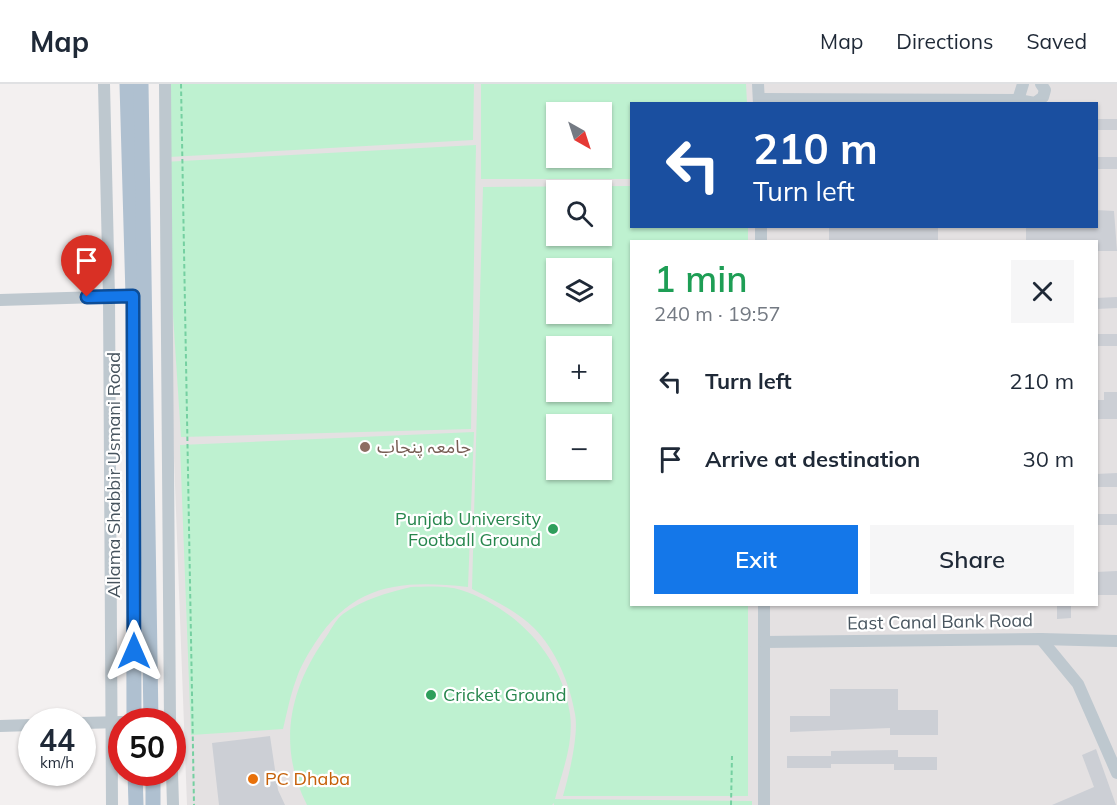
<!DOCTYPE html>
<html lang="en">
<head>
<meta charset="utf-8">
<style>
  :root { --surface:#fff; --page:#f6f6f7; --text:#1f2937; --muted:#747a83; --line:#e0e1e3; --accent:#1477e9 }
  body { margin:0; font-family:Mulish,"Noto Sans Arabic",sans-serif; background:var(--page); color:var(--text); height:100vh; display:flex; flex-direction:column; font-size:22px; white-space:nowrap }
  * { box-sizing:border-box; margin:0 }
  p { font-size:20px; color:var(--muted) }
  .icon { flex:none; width:33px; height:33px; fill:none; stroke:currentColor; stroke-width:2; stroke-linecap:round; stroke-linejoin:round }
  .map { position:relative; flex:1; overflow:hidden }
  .sheet { position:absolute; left:630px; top:156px; width:468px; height:366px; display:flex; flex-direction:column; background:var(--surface); border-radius:0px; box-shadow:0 2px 4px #0004 }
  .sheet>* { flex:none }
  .guide { position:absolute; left:630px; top:18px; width:468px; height:126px; border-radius:0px; box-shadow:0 2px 4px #0004; background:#1a4fa0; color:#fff; overflow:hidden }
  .needle { width:39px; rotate:141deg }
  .tools { position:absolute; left:546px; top:18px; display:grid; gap:12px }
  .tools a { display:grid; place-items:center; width:66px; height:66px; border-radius:0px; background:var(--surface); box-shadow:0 2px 4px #0004; font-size:30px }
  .speed { position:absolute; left:18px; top:624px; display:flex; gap:12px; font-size:30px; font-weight:700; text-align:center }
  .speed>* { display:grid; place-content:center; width:78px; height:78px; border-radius:50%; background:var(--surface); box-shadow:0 2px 4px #0004; line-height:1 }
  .speed small { font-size:15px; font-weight:400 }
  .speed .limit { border:9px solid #d22; background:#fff; color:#111 }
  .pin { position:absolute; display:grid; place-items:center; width:51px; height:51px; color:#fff; margin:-62px -26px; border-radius:50% 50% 50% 0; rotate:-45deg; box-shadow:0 0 6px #0007 }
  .pin .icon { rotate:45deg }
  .me { position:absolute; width:66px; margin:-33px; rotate:0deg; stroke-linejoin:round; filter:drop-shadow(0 0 4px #0008) }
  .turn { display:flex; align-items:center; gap:21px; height:126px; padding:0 24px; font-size:27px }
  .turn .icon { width:78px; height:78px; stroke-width:2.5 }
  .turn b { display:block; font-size:42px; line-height:51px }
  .round { display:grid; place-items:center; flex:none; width:63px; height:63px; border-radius:0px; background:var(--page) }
  .head { display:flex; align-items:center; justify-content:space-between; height:102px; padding:0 24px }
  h1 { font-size:36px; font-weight:600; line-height:45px; color:#1e9e55 }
  .action { display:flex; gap:12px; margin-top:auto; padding:12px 24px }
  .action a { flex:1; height:69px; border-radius:0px; background:var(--accent); color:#fff; font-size:24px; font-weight:600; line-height:69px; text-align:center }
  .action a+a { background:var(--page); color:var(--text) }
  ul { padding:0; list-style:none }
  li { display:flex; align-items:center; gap:18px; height:78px; padding:0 24px }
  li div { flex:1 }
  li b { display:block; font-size:22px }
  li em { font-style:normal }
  header { display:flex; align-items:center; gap:36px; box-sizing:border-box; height:84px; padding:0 30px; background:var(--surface); border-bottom:2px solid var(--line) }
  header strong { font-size:28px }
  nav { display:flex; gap:33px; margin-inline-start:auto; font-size:21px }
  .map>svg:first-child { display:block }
  .education { fill:#e4e1e2; fill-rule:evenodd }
  .green { fill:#bef1d0; fill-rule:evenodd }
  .building { fill:#cccfd5 }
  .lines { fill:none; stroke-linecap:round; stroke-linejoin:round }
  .path { stroke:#75d0a1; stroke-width:2; stroke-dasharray:4.5 3; stroke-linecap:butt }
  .minor { stroke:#bec8cf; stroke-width:12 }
  .major { stroke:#afc0d0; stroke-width:15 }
  .route-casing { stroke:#0d4d97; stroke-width:15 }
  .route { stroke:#1477e9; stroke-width:10 }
  .education-dot { fill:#8d6e63; stroke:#fff; stroke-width:2 }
  .leisure-dot { fill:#2e9e5b; stroke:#fff; stroke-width:2 }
  .food-dot { fill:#e8710a; stroke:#fff; stroke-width:2 }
  .labels { text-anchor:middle; stroke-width:4.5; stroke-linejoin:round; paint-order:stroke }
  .education-label { font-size:18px; fill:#785e54; stroke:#fff; text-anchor:start }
  .street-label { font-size:18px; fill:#47545e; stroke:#fff }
  .leisure-label { font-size:18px; fill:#27864d; stroke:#fff; text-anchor:end }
  .food-label { font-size:18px; fill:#c56008; stroke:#fff; text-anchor:start }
</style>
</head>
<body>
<header>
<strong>Map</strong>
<nav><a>Map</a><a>Directions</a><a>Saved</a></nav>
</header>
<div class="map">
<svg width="1117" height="721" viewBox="0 0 1117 721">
  <rect width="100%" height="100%" fill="#f3f0f0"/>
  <path class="education" d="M160,0H1117V721H187ZM632,20H1096V142H632ZM556,28H602V74H556ZM556,106H602V152H556ZM632,158H1096V520H632ZM556,184H602V230H556ZM556,262H602V308H556ZM556,340H602V386H556Z"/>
  <g class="green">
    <path d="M167,0H474L473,56L169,73Z"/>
    <path d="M481,0H746L747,19L632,20L631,95H481ZM602,28V74H556V28Z"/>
    <path d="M476,61L471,345L181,353L163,78Z"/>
    <path d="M631,102L632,142L748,143V157L632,158V520L748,521V712H563C569,691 579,651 575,630C570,600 556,566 534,544C517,527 493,516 472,505L483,103ZM556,106H602V152H556ZM556,184H602V230H556ZM602,262V308H556V262ZM602,340V386H556V340Z"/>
    <path d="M474,348L468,503C402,496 354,499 315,559C308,570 300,583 296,596C290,612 287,629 283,645L191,651L180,361Z"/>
    <path d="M411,503C426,503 446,501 461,506C516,524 562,572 570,630C574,659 562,688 555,715L752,717V721H554V719L552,721H307C278,664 288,608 324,556C330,548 335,536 343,530C364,515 386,509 411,503Z"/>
  </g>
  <g class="building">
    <rect x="1096" y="35" width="21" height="11"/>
    <rect x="1096" y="73" width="21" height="12"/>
    <path d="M1096,126L1114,127L1117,167H1096V158H1026V142H1096Z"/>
    <rect x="829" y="142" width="109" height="16"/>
    <path d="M1117,213V224L1096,225V214Z"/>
    <rect x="1096" y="250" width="21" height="12"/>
    <path d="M1104,308H1117V335H1096V316H1104Z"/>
    <path d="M1117,389V403H1096V390Z"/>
    <rect x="1096" y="430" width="21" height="11"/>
    <path d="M1117,487V511H1096V488Z"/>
    <path d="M1057,520H1071V534L1057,535Z"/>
    <path d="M830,605H898V626H938V651H890V644L790,648V632H830Z"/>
    <path d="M270,652L278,706L285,721H219L212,659Z"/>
    <path d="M1096,665L1116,721H1052L1094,703L1082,671Z"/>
    <path d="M898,666V673H937V686H894V680H831V684H787V672H831V667Z"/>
  </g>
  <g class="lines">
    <g class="path">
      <path d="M181,0L194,721"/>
      <path d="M731,721L732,672"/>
    </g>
    <g class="minor">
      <path d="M104,0L109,213L112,721"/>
      <path d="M165,0L170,638"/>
      <path d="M758,0L759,20"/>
      <path d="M759,15L1018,16L1035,19L1043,13L1045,6L1041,0"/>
      <path d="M1018,16L1023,0"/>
      <path d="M761,142V158"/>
      <path d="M0,216L133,212"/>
      <path d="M764,520V721"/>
      <path d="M1041,555L1078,600L1117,689"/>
      <path d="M764,558L1041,555L1117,557"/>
      <path d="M82,639L122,638"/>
      <path d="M0,642L32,641"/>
      <path d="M172,688L173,721"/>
    </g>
    <g class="major">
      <path d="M127,0L133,212L134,638"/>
      <path d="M141,0L151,638"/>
      <path d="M135,688L136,721"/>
      <path d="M153,688V721"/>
    </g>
  </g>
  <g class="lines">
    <g class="route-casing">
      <path id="route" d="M87,213L133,212L134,567"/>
    </g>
    <use href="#route" class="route"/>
  </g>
  <circle class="education-dot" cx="365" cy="363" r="6"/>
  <g class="leisure-dot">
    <circle cx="553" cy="445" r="6"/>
    <circle cx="431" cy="611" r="6"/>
  </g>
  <circle class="food-dot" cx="253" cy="695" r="6"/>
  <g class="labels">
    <g class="education-label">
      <text x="377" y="369">جامعہ پنجاب</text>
    </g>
    <g class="street-label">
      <text transform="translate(114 391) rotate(-90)" y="6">Allama Shabbir Usmani Road</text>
      <text transform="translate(940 538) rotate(-1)" y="6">East Canal Bank Road</text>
    </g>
    <g class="leisure-label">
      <text x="541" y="441">Punjab University<tspan x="541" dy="21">Football Ground</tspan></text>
      <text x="443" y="617" text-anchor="start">Cricket Ground</text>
    </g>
    <g class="food-label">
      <text x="265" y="701">PC Dhaba</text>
    </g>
  </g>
</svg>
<div class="tools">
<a><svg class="needle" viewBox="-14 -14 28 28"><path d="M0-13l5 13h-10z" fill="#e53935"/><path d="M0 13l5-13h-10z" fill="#747a83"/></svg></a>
<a><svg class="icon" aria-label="search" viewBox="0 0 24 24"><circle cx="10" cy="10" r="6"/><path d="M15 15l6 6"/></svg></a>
<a><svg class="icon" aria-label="layers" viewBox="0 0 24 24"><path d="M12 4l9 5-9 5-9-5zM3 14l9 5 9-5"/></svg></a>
<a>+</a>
<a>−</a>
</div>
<div class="speed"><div>44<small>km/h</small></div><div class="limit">50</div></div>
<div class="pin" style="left:87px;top:213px;background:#d93025"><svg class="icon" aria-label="arrive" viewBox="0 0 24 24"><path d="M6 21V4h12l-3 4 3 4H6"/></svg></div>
<svg class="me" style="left:134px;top:567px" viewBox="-20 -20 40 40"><path d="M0-17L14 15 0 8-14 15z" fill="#1477e9" stroke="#fff" stroke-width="4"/></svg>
<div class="guide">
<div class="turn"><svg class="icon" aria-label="left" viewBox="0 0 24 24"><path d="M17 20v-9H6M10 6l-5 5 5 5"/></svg><div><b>210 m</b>Turn left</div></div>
</div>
<section class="sheet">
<div class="head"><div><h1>1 min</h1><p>240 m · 19:57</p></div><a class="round"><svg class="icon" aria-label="close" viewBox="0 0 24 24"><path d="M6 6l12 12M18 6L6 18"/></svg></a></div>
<ul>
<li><svg class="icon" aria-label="left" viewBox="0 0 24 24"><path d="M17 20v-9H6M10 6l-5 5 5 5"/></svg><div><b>Turn left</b></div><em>210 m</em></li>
<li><svg class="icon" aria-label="arrive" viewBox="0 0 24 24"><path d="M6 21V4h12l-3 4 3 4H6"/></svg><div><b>Arrive at destination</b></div><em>30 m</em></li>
</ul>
<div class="action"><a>Exit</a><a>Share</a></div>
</section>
</div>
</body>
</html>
